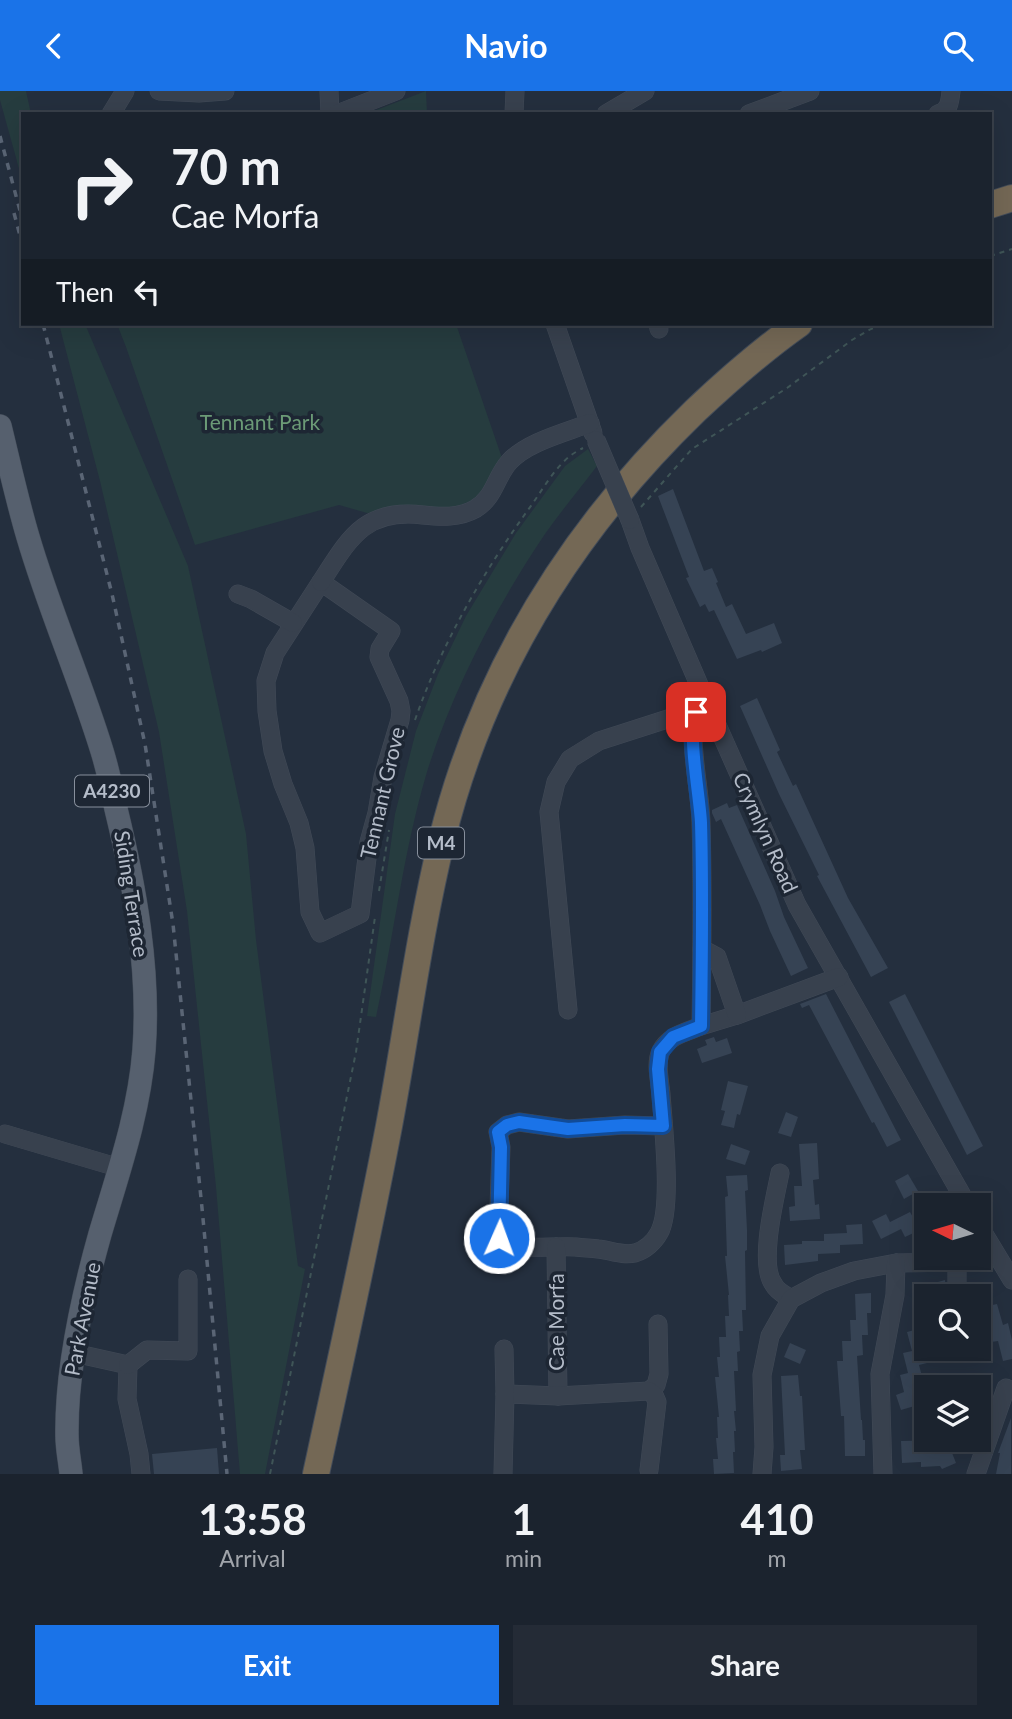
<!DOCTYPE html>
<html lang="en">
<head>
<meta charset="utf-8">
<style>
  :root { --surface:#1b232e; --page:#242b36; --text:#f1f3f6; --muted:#a0a4aa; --line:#39404a; --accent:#1a73e8 }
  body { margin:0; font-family:Lato,sans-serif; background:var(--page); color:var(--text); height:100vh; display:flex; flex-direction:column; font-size:26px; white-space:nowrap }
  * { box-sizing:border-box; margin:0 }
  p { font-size:23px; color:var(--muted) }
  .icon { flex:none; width:38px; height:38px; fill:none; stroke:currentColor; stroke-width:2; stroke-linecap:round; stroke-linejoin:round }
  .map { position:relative; height:1383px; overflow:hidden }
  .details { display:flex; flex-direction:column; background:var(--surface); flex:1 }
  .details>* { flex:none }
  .guide { position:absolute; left:21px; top:21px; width:971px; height:214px; border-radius:0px; box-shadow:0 7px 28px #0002,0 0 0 2px var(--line); background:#1b232e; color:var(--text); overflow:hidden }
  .needle { width:46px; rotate:275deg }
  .controls { position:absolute; left:914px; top:1102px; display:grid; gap:14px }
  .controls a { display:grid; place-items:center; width:77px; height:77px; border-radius:0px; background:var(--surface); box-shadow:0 7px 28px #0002,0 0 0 2px var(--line); font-size:35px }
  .pin { position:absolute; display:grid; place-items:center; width:60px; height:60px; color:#fff; margin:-30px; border-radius:14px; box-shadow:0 4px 10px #0006 }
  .me { position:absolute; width:77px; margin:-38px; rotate:2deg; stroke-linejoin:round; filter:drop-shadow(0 0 5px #0008) }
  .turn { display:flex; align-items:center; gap:24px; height:147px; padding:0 35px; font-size:32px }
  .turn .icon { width:91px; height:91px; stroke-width:2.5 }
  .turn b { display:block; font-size:49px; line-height:60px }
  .then { display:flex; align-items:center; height:66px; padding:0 35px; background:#0003; gap:14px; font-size:26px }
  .eta { display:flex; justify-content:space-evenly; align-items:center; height:119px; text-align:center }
  .eta b { font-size:42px; font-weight:700; line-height:49px }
  .action { display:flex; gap:14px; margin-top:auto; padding:14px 35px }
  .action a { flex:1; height:80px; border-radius:0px; background:var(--accent); color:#fff; font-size:28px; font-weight:700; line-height:80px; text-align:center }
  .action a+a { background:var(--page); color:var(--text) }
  header { display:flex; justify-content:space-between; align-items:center; height:91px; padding:0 35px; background:var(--accent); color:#fff; font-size:32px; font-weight:700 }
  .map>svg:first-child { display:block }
  .green { fill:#263c3f }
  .building { fill:#364354 }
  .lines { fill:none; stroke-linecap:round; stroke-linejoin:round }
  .minor-casing { stroke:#414a57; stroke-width:19 }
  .major-casing { stroke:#414a57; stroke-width:24 }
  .highway-casing { stroke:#434c59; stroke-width:28 }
  .path { stroke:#3f5557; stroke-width:2; stroke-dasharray:5 5; stroke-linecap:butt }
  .minor { stroke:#38414e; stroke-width:18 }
  .major { stroke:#56606e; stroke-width:23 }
  .highway { stroke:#746855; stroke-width:26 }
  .rail { stroke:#5a6575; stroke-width:3.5; stroke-dasharray:7 7; stroke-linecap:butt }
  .minor-bridge-casing { stroke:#414a57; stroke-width:19; stroke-linecap:butt }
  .minor-bridge { stroke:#38414e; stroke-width:18 }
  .route-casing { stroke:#114b97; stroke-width:18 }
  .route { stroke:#1a73e8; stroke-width:12 }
  .labels { text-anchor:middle; stroke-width:7; stroke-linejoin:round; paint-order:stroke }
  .shield { fill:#1d2633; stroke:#878f9c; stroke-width:2 }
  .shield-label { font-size:19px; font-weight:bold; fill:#b4bcc9 }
  .park-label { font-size:21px; fill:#6b9a76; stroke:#1d2633 }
  .street-label { font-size:21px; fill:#b4bcc9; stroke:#1d2633 }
</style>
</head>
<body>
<header><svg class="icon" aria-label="back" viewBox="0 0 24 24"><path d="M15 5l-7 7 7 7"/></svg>Navio<svg class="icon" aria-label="search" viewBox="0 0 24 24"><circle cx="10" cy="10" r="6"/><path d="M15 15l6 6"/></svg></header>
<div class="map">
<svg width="1012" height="1383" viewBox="0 0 1012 1383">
  <rect width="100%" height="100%" fill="#242f3e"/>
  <g class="green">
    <path d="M0,0H26L31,23H23V92L0,9Z"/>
    <path d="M426,0L427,23H366Z"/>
    <path d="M59,233H85L188,475L246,743L256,849L298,1175L305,1178L265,1383H240L216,1096L187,820L159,641L100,390Z"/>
    <path d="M117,233H456L503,370L494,389L477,407L452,418L367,422L339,414L195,454L126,256Z"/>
    <path d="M588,358L597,375C580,398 561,420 545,443C497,514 452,600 427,681C403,761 394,845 376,926L367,925L395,723L416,640L438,583L466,525L516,442L565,375Z"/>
  </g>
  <g class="building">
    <path d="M673,398L704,480L712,477L718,491L716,492L726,516L732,513L746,543L774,532L782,552L762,561L761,559L737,568L714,519L709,521L705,513L700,516L686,487L689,486L658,405Z"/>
    <path d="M757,607L780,659L777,661L793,695L796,693L848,807L888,877L871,886L817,785L819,784L779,703L740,615Z"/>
    <path d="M727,712L729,717L737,714L775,800L784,826L808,877L791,885L770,840L760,814L721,728L716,731L712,722V719Z"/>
    <path d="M826,903L901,1049L887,1056L874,1031L872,1032L809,914L802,917L800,913Z"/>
    <path d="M905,903L983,1055L967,1064L889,911Z"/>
    <path d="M714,946L716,951L727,947L732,962L702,972L697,958L707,954L705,949Z"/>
    <path d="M728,990L748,995L740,1024L737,1023L734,1037L721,1034L725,1020L721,1019Z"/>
    <path d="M786,1021L798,1026L791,1046L778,1042Z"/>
    <path d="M817,1052L819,1088L813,1089L815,1114L819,1113L820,1128L790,1130L789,1116L795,1115L794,1095H802L799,1053Z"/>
    <path d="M731,1053L750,1060L745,1074L726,1068Z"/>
    <path d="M908,1083L918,1100L904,1108L895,1090Z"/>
    <path d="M747,1084L748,1099L745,1100L747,1139V1159L745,1160L746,1219H742L743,1240H739L740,1260L737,1261L738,1280H734L736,1320H734L736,1340H734L735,1361H733L734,1382L714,1383L713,1368H718L716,1347H718L717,1326H719L715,1286H719L717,1266H720L719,1246H726L725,1225H729L728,1204H729L725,1165H727L725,1106L728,1105L726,1085Z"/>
    <path d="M910,1121L915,1130L926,1125V1136L905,1146L901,1138L881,1148L872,1130L886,1123L890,1131Z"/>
    <path d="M862,1133L863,1153L840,1154V1162L818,1163V1170L785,1174L784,1154L802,1153V1150H824V1143L847,1142L846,1134Z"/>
    <path d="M945,1189L946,1206H926V1213L918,1215L913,1198Z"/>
    <path d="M871,1202V1222H867L868,1244H862L863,1264L857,1265L861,1329H862L863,1349H865V1365H845L844,1325H841L837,1270H843L842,1250H851L850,1229H856L855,1203Z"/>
    <path d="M997,1213L1003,1234L1008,1232L1012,1249V1268L1003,1270L998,1250L991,1251L986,1230L981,1231L978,1222V1217Z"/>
    <path d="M926,1236V1252L922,1253L927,1272L919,1274L924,1293L913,1296L918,1314L901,1319L896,1304L904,1301L900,1284L908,1282L903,1262L912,1260L907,1241Z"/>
    <path d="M790,1252L806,1259L800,1273L784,1266Z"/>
    <path d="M798,1284L800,1305H802L805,1359H800L802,1378L781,1380L780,1364H785L781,1285Z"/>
    <path d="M1011,1327V1383H996L1000,1362H998Z"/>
    <path d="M947,1349L956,1372L942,1378L940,1375L921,1376V1371L902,1372L901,1350Z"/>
    <path d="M217,1357L219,1383H154L152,1363Z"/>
  </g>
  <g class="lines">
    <g class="minor-casing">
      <g id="minor">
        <path d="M159,0L199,2L225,0"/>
        <path d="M329,0L330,23"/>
        <path d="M111,23L125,0"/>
        <path d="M337,23L396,0"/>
        <path d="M514,23L515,0"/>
        <path d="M606,23L645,0"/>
        <path d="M749,23L810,0"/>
        <path d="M938,23C949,20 950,11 951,0"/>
        <path d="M555,233L593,342"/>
        <path d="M658,233L659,238"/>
        <path d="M630,429L640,457L700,596L706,616L714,627L797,814L968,1115"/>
        <path d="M321,491L391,540L380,558L379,566L399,610L401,620L400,629L383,686L377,722L369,751L360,823L320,842L310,821L305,757L299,732L283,693L273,660L267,620L266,590L275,562Z"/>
        <path d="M321,491C349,448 364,417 423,424C441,426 459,427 475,418C495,406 495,387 509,371C527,351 564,342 590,332"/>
        <path d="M238,503L251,508L293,532"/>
        <path d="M706,616C698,620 694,622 693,631C691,664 700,699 701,732C703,800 702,868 701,935L737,924L839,886"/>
        <path d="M702,858L717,866L737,924"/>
        <path d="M568,919L549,721L556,691L570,668L599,650L683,623L693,628"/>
        <path d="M663,1035L625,1034L568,1038L519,1031L507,1034L498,1041L501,1056L498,1147L501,1153C526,1159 551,1155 576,1156C583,1157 591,1157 598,1158C610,1159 622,1165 635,1162C645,1159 654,1151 659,1142C673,1118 663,1033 661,1003C660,991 655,972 661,960C668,945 686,941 701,935"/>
        <path d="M5,1043L120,1077"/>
        <path d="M780,1082C775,1107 758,1174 774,1194C777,1200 785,1204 791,1208"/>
        <path d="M978,1133L1012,1189"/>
        <path d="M556,1156L558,1305"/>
        <path d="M957,1171V1206"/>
        <path d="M74,1262L128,1274L127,1308L139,1363L141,1383"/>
        <path d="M128,1274L147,1259L188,1260V1188"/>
        <path d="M649,1300L656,1294L659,1283L658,1233"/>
        <path d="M505,1303L558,1305L649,1300L654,1304L657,1311L649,1379"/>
        <path d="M503,1383L505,1303L504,1258"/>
        <path d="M762,1383L764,1356L762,1284L770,1245L791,1208L821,1192L854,1180L896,1172L963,1171L970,1167"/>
        <path d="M883,1383L880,1283L895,1204L896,1172"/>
        <path d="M976,1383L1006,1297"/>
      </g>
    </g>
    <g class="major-casing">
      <path id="major" d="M0,335C9,372 17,409 28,446C49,518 80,588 102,660C108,679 112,699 116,718C135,796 150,879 144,959C139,1023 118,1082 100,1143C82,1207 66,1279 67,1345C67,1358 70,1371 71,1383"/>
    </g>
    <g class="highway-casing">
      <g id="highway">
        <path d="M990,114L1012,107"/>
        <path d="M316,1383C341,1267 367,1151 389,1035C407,939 419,843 442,748C483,582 572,439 695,320C728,289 762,259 799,233"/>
      </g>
    </g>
    <g class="path">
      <path d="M990,165L1012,158"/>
      <path d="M641,416L692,358L787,297L852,249L871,238L888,233"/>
      <path d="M415,629C442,551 485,478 533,412C544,396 555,377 570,365C574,362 579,359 583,357"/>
      <path d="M379,800L389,739"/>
      <path d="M270,1383L356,961L375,826"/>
    </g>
    <use href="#minor" class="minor"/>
    <use href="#major" class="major"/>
    <use href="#highway" class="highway"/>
    <g class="rail">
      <path d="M0,45L23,131"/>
      <path d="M14,122L23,156"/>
      <path d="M43,233L112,503L145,653L173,833L202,1117L227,1383"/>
    </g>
    <g class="minor-bridge-casing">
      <path id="minor-bridge" d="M596,349L630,429"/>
    </g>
    <use href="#minor-bridge" class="minor-bridge"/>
  </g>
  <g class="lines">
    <g class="route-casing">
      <path id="route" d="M499,1147L501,1056L498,1041L507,1034L519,1031L568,1038L625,1034L663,1035L658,978L660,961L673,946L701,935C702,868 703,800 701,732C700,706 687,642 696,621"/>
    </g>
    <use href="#route" class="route"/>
  </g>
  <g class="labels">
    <g class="shield">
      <rect x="75" y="684.5" width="74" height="31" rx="5"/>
      <rect x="418" y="736.5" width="46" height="31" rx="5"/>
    </g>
    <g class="shield-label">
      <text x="112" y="707">A4230</text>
      <text x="441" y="759">M4</text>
    </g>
    <g class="park-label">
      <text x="260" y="339">Tennant Park</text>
    </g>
    <g class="street-label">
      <text transform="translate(383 702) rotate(-77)" y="7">Tennant Grove</text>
      <text transform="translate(765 742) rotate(66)" y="7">Crymlyn Road</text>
      <text transform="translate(131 803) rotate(81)" y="7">Siding Terrace</text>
      <text transform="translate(83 1228) rotate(-79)" y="7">Park Avenue</text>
      <text transform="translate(557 1231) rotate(-90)" y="7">Cae Morfa</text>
    </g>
  </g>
</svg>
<div class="controls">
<a><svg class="needle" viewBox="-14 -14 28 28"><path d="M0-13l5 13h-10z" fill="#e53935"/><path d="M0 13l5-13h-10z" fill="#a0a4aa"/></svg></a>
<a><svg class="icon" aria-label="search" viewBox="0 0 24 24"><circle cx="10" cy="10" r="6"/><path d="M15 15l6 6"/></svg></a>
<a><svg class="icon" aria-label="layers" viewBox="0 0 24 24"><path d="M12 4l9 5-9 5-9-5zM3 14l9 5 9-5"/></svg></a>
</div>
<div class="pin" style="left:696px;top:621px;background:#d93025"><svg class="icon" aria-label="arrive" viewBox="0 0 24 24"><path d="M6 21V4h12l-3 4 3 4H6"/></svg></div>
<svg class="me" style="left:499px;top:1147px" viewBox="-20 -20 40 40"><circle r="17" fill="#1a73e8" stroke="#fff" stroke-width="3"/><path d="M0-11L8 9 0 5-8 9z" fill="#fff"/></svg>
<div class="guide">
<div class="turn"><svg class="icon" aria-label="right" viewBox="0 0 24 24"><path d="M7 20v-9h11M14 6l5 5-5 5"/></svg><div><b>70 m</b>Cae Morfa</div></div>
<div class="then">Then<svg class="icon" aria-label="left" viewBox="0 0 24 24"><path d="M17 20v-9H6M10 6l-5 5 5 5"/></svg></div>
</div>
</div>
<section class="details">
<div class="eta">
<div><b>13:58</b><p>Arrival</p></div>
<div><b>1</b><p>min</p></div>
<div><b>410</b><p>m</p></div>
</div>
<div class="action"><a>Exit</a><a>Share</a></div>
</section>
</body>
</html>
